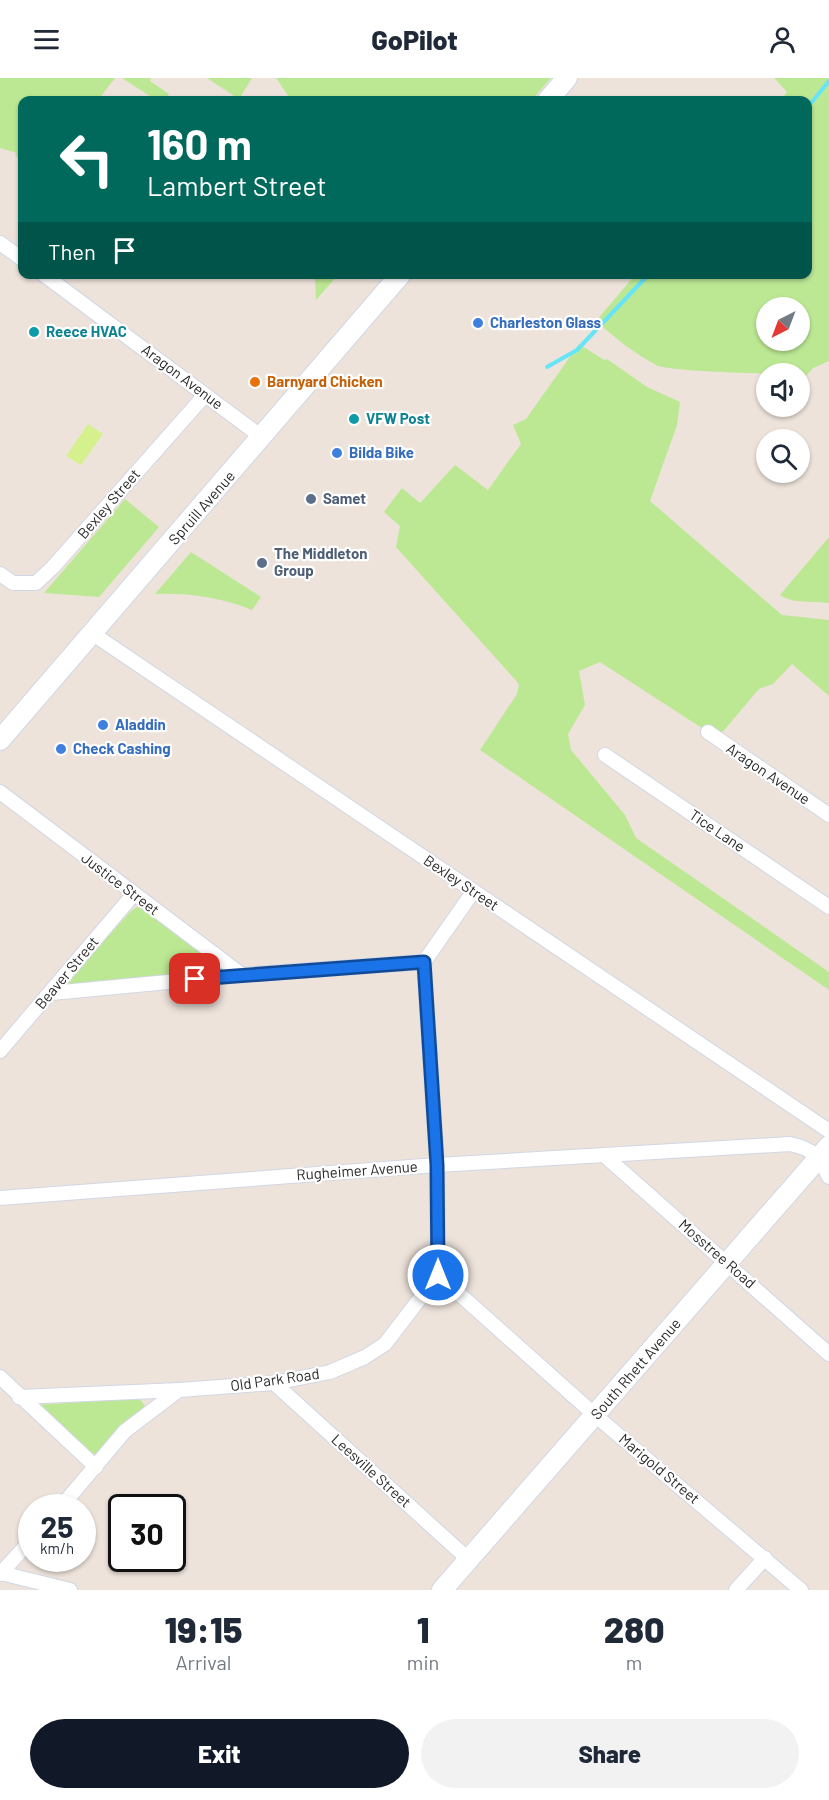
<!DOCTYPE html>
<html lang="en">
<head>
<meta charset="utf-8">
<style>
  :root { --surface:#fff; --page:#f2f2f3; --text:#1f2937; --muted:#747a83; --accent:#111827 }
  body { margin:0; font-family:Barlow,sans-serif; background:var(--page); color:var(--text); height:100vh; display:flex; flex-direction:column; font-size:22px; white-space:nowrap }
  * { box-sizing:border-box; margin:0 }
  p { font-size:20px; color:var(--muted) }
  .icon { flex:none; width:33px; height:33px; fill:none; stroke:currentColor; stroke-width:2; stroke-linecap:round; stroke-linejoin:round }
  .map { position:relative; height:1512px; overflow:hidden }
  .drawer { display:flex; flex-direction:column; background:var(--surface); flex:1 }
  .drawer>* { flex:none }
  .guide { position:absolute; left:18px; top:18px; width:794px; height:183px; border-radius:12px; box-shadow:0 2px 4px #0004; background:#00695c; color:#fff; overflow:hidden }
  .needle { width:39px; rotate:222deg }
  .controls { position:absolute; left:756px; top:219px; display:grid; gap:12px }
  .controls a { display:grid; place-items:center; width:54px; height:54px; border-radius:50%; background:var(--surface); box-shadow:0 2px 4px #0004; font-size:30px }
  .speed { position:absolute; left:18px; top:1416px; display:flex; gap:12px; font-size:30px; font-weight:700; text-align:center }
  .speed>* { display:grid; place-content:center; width:78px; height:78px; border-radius:50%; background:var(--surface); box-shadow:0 2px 4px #0004; line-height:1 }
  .speed small { font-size:15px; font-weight:400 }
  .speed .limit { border:3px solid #111; border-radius:9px; background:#fff; color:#111 }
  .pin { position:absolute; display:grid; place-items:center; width:51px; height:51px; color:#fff; margin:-26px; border-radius:12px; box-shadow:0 3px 9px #0006 }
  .me { position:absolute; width:66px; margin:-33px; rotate:0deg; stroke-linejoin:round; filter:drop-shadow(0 0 4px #0008) }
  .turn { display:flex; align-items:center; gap:21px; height:126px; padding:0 30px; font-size:27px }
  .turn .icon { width:78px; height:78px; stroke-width:2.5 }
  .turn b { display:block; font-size:42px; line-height:51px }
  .then { display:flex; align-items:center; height:57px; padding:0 30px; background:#0003; gap:12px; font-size:22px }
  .eta { display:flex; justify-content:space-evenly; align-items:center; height:102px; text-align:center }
  .eta b { font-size:36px; font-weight:800; line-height:42px }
  .cta { display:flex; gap:12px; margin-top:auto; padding:12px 30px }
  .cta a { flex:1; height:69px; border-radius:36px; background:var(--accent); color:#fff; font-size:24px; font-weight:800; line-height:69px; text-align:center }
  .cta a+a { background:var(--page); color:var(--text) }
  header { display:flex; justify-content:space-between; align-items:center; height:78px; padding:0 30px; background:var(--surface); font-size:27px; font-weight:800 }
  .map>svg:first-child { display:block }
  .green { fill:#bce893; fill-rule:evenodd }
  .pitch { fill:#d4f18e }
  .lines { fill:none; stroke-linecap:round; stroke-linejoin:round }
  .stream { stroke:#66e4f8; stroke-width:4 }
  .street-casing { stroke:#d0d7e4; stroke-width:16 }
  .secondary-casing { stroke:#d0d7e4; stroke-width:22 }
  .street { stroke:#fff; stroke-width:14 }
  .secondary { stroke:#fff; stroke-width:20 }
  .route-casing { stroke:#114b97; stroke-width:15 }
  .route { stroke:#1a73e8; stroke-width:10 }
  .shop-dot { fill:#3f7fe0; stroke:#fff; stroke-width:2 }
  .culture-dot { fill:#0f9aa8; stroke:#fff; stroke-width:2 }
  .food-dot { fill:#e8710a; stroke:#fff; stroke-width:2 }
  .service-dot { fill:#5c6f8a; stroke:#fff; stroke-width:2 }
  .labels { text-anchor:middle; stroke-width:4.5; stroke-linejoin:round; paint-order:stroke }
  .shop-label { font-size:15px; font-weight:bold; fill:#366cbe; stroke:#fff; text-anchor:start }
  .culture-label { font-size:15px; font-weight:bold; fill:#0d838f; stroke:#fff; text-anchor:start }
  .street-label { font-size:15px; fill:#2a2a2a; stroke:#fff }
  .food-label { font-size:15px; font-weight:bold; fill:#c56008; stroke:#fff; text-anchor:start }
  .service-label { font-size:15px; font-weight:bold; fill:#4e5e75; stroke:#fff; text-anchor:start }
</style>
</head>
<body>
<header><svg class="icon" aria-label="menu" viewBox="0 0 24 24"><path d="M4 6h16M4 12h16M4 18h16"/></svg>GoPilot<svg class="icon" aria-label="person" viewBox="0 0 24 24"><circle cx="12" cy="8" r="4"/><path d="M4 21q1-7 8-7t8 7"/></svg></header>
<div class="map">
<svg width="829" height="1512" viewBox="0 0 829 1512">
  <rect width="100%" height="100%" fill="#ede3db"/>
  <g class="green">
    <path d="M0,0H115L98,22H22V83L15,77L17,75L0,70Z"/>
    <path d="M122,0H151L150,3L169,16L165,22H156Z"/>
    <path d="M207,0H252L239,21Z"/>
    <path d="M276,0H551L532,22H291Z"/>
    <path d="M774,0H829V283L813,290L800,305V296C778,296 668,294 656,287C634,275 615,260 596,243L635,197L807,196V22H781L787,14ZM766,230H800V262H766Z"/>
    <path d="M308,197H338L316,222L315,202Z"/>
    <path d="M579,266L604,282L607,281L647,309L680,324L677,347L650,423L782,537L829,542V618L792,586L773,606L759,611L720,657L708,654L600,584L579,593L585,627L568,656L571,672L625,737L636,760L829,894V912L480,672L517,616L519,606L396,469L400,448L384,434L402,410L420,425L455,387L488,412L521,366L513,347L526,341Z"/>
    <path d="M125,421L159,449L99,519L44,515Z"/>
    <path d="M829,459V525C814,523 792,526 780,517Z"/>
    <path d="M191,474L261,519L252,532C220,519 189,515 155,516Z"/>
    <path d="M139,828L226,891L224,894L63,908L131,833Z"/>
    <path d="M139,1320L145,1328L143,1333L95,1380L37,1327Z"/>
  </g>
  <path class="pitch" d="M88,346L103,356L81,387L66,378Z"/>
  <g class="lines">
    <g class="stream">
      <path d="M807,30L829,3"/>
      <path d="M547,289L577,272L649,196"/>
    </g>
    <g class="street-casing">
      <g id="street">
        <path d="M0,165L22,181"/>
        <path d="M43,196L263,360"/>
        <path d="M0,496L13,505H36L53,489L205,317"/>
        <path d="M93,556L829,1053"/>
        <path d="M708,654L829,737"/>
        <path d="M605,677L829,829"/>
        <path d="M0,714L242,897"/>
        <path d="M52,915L242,897L424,884L473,814"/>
        <path d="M0,973L133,817"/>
        <path d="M605,1078L829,1276"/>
        <path d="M0,1120L437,1087L790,1066C813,1071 819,1078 829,1099"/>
        <path d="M438,1197L596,1338L801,1512"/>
        <path d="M0,1299L96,1389"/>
        <path d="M274,1305L468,1481"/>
        <path d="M19,1319L179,1312"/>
        <path d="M60,1430L125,1353L179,1312L274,1305L330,1294L365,1279L385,1266L438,1197L437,1087L424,884"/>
        <path d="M1,1495L70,1512"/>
        <path d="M0,1496L32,1461"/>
        <path d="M736,1512L765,1480"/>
      </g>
    </g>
    <g class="secondary-casing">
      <g id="secondary">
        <path d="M548,22L567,0"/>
        <path d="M0,662L401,196"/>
        <path d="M442,1512L829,1068"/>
      </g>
    </g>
    <use href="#street" class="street"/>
    <use href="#secondary" class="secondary"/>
  </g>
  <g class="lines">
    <g class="route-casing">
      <path id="route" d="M195,901L424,884L437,1087L438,1197"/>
    </g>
    <use href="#route" class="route"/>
  </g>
  <g class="shop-dot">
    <circle cx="478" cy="245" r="6"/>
    <circle cx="337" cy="375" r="6"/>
    <circle cx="103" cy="647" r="6"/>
    <circle cx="61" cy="671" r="6"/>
  </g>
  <g class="culture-dot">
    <circle cx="34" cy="254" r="6"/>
    <circle cx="354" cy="341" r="6"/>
  </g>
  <circle class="food-dot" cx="255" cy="304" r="6"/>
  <g class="service-dot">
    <circle cx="311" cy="421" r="6"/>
    <circle cx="262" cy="485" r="6"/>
  </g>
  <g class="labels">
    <g class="shop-label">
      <text x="490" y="250">Charleston Glass</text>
      <text x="349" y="380">Bilda Bike</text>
      <text x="115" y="652">Aladdin</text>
      <text x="73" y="676">Check Cashing</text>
    </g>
    <g class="culture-label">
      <text x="46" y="259">Reece HVAC</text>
      <text x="366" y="346">VFW Post</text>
    </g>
    <g class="street-label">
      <text transform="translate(182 299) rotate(37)" y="5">Aragon Avenue</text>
      <text transform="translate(109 426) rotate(-49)" y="5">Bexley Street</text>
      <text transform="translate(202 430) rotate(-49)" y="5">Spruill Avenue</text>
      <text transform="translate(768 696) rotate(34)" y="5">Aragon Avenue</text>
      <text transform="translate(717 753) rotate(34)" y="5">Tice Lane</text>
      <text transform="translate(461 805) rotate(34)" y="5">Bexley Street</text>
      <text transform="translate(120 806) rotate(37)" y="5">Justice Street</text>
      <text transform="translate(67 895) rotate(-50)" y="5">Beaver Street</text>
      <text transform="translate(357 1093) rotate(-4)" y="5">Rugheimer Avenue</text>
      <text transform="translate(717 1176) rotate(41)" y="5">Mosstree Road</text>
      <text transform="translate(636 1291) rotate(-49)" y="5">South Rhett Avenue</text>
      <text transform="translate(275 1302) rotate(-8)" y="5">Old Park Road</text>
      <text transform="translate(659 1391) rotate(40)" y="5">Marigold Street</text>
      <text transform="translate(371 1393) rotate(42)" y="5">Leesville Street</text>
    </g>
    <g class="food-label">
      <text x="267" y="309">Barnyard Chicken</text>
    </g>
    <g class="service-label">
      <text x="323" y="426">Samet</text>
      <text x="274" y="481">The Middleton<tspan x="274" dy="17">Group</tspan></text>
    </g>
  </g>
</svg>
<div class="controls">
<a><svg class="needle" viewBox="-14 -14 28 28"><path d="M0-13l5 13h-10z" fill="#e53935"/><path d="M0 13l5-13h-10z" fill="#747a83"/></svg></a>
<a><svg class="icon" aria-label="sound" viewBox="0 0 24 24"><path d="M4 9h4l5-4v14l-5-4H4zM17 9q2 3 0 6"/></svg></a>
<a><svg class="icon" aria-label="search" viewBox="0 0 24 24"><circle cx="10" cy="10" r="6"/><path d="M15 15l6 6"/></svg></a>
</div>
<div class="speed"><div>25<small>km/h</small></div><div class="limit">30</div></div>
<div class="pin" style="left:195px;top:901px;background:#d93025"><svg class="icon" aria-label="arrive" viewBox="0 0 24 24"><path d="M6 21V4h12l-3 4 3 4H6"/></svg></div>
<svg class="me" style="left:438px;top:1197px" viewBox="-20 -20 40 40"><circle r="17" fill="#1a73e8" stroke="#fff" stroke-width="3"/><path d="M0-11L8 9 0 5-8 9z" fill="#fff"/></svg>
<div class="guide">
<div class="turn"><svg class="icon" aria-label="left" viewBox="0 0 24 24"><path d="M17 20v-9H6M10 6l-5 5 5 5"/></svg><div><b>160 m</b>Lambert Street</div></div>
<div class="then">Then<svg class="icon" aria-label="arrive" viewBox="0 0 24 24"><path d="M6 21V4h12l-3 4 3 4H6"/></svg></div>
</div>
</div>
<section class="drawer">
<div class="eta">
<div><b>19:15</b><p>Arrival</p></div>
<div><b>1</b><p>min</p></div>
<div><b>280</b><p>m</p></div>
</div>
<div class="cta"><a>Exit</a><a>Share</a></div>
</section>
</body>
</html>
